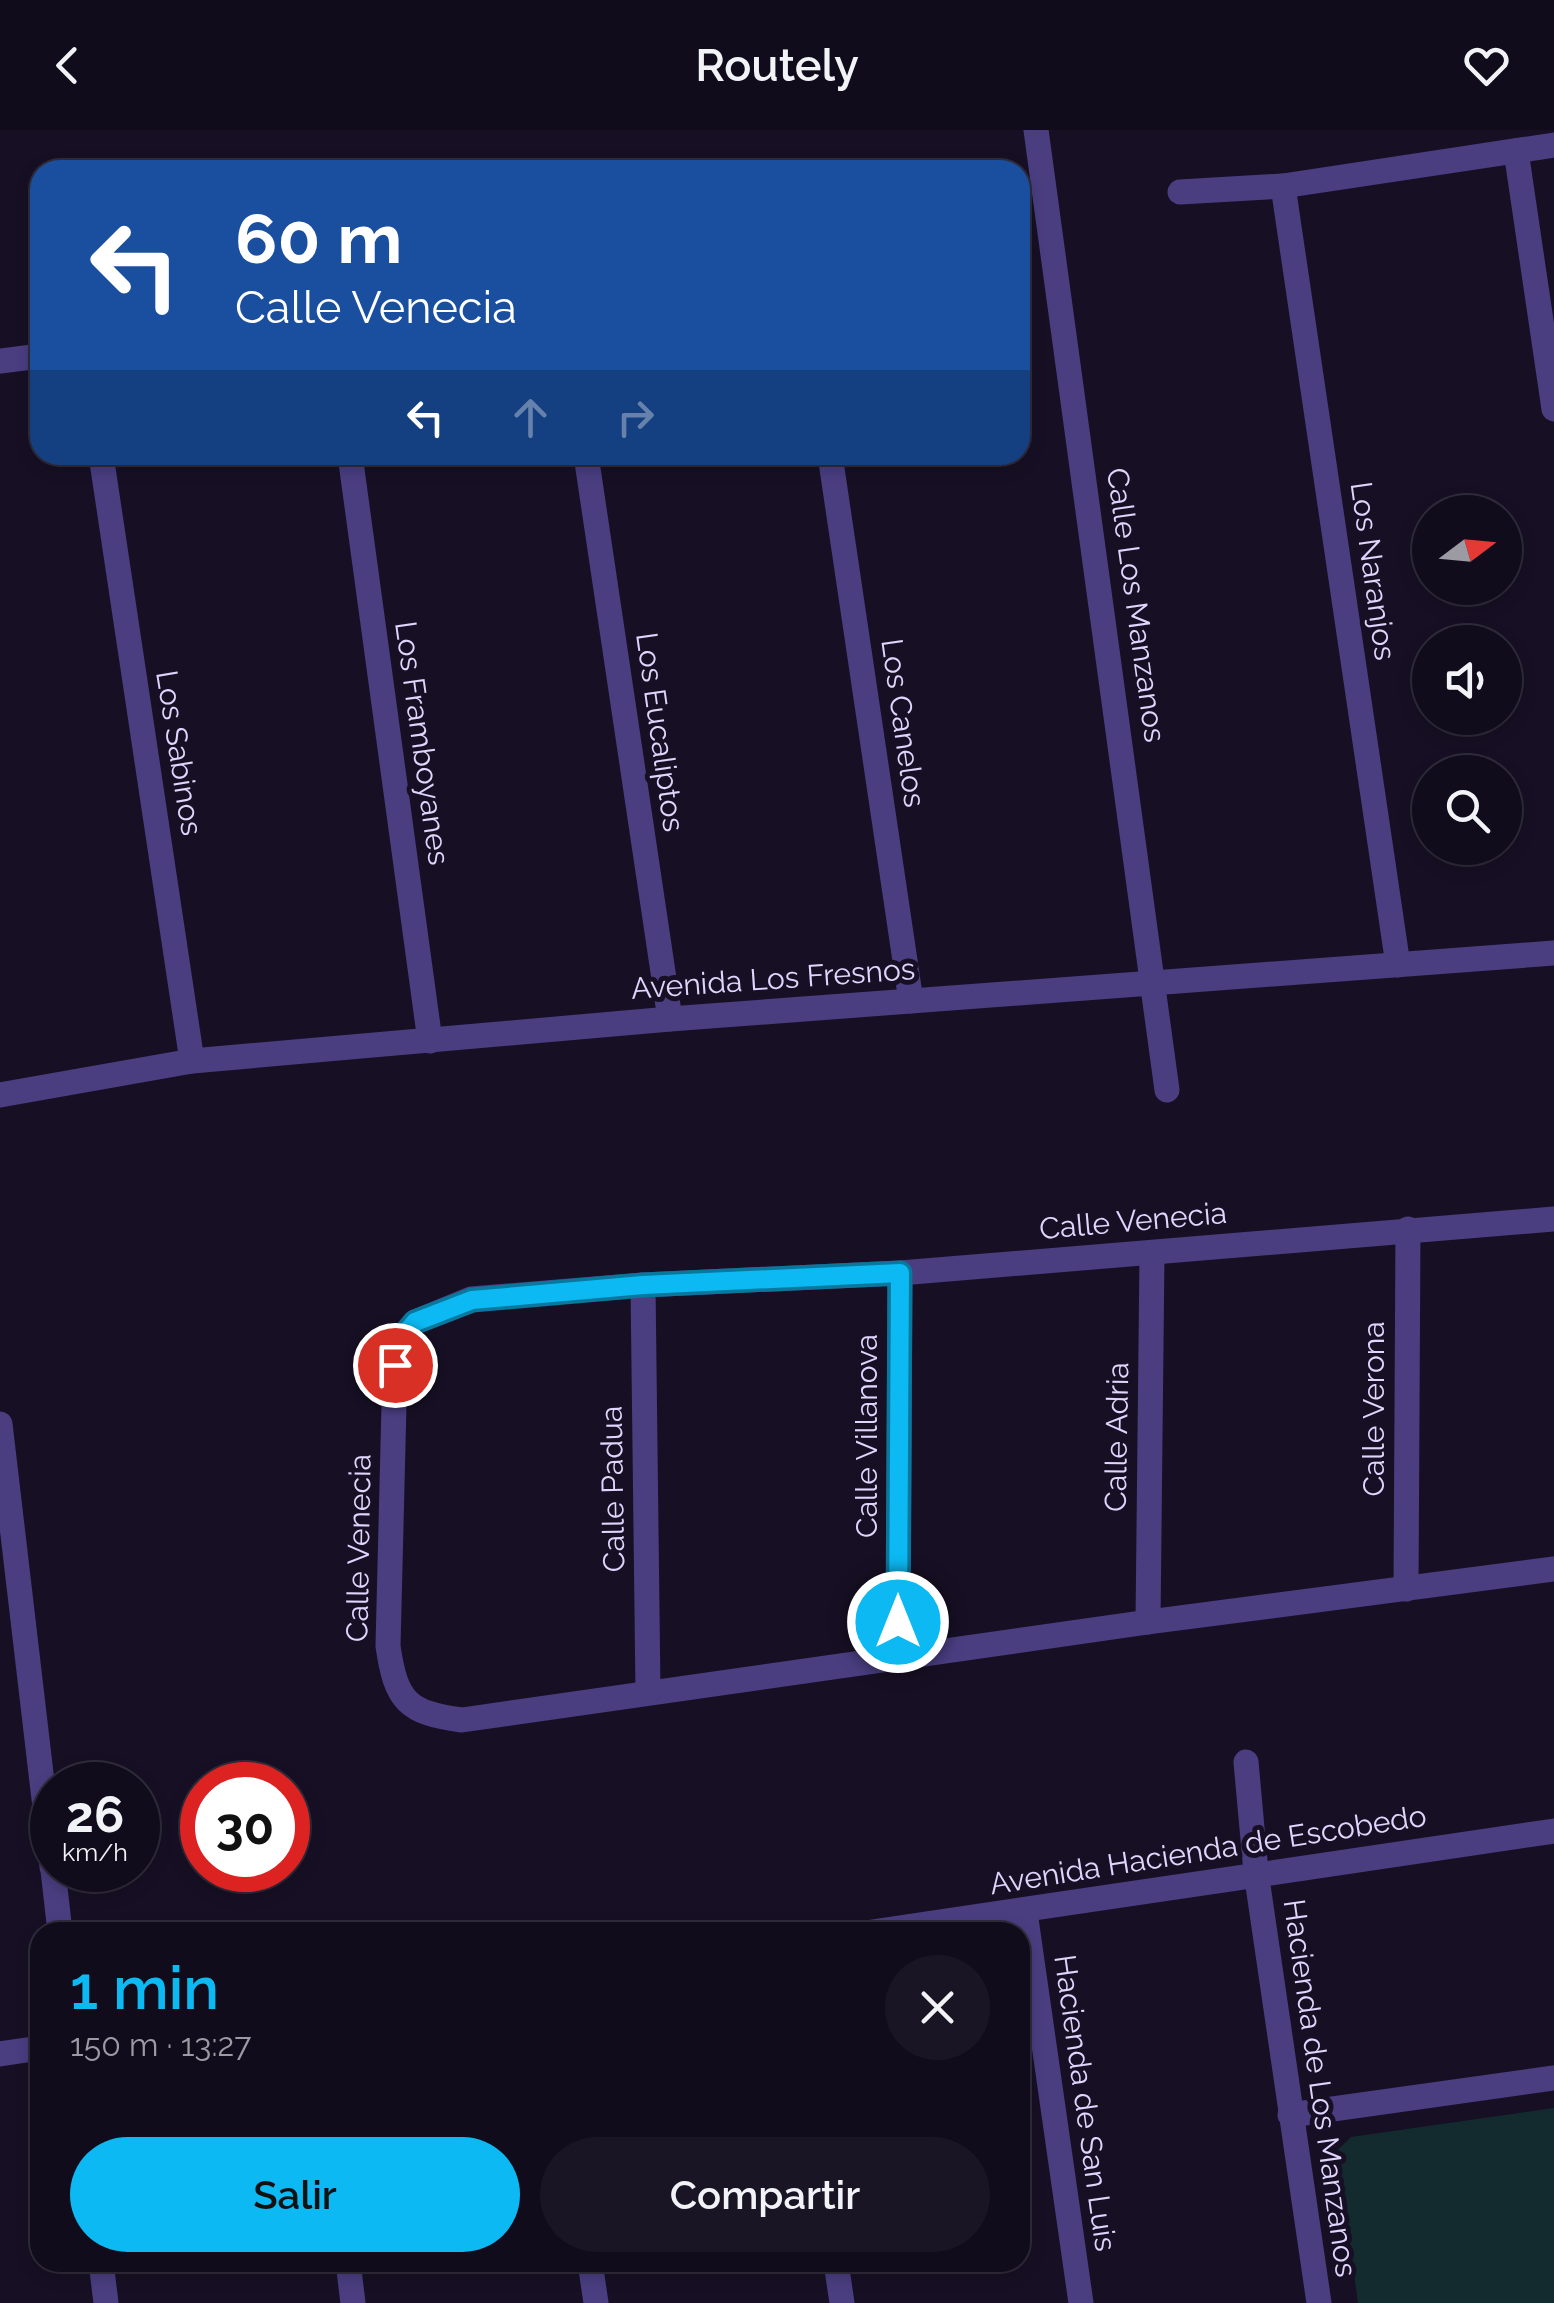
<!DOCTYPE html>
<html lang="es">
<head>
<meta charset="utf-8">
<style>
  :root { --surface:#110c1c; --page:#1a1525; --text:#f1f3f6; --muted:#9c9ba3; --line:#302c3b; --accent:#0cb9f2 }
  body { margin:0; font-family:Raleway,sans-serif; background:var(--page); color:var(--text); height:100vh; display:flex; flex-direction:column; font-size:38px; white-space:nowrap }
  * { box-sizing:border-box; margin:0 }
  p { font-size:32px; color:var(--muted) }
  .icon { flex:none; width:55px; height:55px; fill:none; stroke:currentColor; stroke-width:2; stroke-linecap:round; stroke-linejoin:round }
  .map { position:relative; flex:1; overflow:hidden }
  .sheet { position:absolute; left:30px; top:1792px; width:1000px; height:350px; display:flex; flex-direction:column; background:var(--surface); border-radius:30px; box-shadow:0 5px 15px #0003,0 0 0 2px var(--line) }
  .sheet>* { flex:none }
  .hud { position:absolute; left:30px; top:30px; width:1000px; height:305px; border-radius:30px; box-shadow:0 5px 15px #0003,0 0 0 2px var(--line); background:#1a4fa0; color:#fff; overflow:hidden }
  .needle { width:65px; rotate:74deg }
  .controls { position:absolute; left:1412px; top:365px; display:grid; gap:20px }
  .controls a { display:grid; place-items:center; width:110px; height:110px; border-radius:50%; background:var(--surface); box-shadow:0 5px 15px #0003,0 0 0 2px var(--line); font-size:50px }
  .speed { position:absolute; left:30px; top:1632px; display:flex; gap:20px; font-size:50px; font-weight:700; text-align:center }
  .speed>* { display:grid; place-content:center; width:130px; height:130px; border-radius:50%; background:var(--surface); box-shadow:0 5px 15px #0003,0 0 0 2px var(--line); line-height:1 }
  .speed small { font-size:25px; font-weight:400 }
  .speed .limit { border:15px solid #d22; background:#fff; color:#111 }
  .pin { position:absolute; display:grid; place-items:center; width:85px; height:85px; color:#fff; margin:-42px; border:5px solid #fff; border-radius:50%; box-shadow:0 2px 10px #0007 }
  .me { position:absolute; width:110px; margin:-55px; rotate:0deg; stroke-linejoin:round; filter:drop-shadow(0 0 8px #0008) }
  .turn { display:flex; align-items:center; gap:35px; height:210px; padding:0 40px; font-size:45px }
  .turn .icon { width:130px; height:130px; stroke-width:2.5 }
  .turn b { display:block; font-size:70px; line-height:85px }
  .lanes { display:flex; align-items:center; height:95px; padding:0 40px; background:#0003; justify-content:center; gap:50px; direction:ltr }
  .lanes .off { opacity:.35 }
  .round { display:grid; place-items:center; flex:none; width:105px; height:105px; border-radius:52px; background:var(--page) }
  .headline { display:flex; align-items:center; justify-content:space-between; height:170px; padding:0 40px }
  h1 { font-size:60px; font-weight:600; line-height:75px; color:var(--accent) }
  .action { display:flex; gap:20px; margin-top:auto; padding:20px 40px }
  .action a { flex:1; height:115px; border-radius:60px; background:var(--accent); color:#111; font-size:40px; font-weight:600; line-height:115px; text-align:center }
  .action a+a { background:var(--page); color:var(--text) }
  header { display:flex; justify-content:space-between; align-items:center; height:130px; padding:0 40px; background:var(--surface); font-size:45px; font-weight:600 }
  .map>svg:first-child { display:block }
  .green { fill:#132b2e }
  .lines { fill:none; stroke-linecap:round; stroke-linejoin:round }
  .minor { stroke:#4a3e81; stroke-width:25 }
  .route-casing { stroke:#08789d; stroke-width:25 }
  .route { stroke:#0cb9f2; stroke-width:18 }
  .labels { text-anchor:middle; stroke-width:10; stroke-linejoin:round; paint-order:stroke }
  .street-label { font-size:30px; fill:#e0d6fd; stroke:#171025 }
</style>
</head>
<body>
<header><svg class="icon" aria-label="back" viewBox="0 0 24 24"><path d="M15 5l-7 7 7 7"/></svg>Routely<svg class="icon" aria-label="heart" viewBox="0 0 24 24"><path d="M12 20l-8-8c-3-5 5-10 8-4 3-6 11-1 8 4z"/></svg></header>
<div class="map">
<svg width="1554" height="2173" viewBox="0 0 1554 2173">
  <rect width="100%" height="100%" fill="#171025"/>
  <path class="green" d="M1554,1978V2173H1358L1337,2021L1351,2007Z"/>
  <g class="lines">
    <g class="minor">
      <path d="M1036,0L1167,960"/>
      <path d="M1516,21L1554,279"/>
      <path d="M1283,56L1398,835"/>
      <path d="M1180,62L1283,56L1554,15"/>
      <path d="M0,231L40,226"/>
      <path d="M101,325L192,931"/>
      <path d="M350,325L430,911"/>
      <path d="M586,325L670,889"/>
      <path d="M830,325L911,871"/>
      <path d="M0,965L192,931L670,889L1554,823"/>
      <path d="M1554,1089L900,1143L643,1155L471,1169L415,1192L400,1210L395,1235L388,1516C396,1571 407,1583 462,1590L1148,1492L1554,1439"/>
      <path d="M643,1155L648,1562"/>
      <path d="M0,1294L52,1737"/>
      <path d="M1406,1459L1408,1099"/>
      <path d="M1148,1492L1152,1123"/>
      <path d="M898,1530L900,1143"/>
      <path d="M1246,1632L1256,1742L1319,2173"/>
      <path d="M53,1740L60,1802"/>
      <path d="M1025,1782L1081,2173"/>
      <path d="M872,1802L1554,1701"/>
      <path d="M0,1924L40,1918"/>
      <path d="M1290,1985L1554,1948"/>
      <path d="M101,2132L106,2173"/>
      <path d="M348,2132L353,2173"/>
      <path d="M590,2132L596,2173"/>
      <path d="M836,2132L842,2173"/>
    </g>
  </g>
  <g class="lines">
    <g class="route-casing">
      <path id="route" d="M395,1235L400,1210L415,1192L472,1170L643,1155L900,1143L898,1492"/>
    </g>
    <use href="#route" class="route"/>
  </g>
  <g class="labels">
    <g class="street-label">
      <text transform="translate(1373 441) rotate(82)" y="10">Los Naranjos</text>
      <text transform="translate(1136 475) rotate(82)" y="10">Calle Los Manzanos</text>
      <text transform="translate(903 593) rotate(82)" y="10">Los Canelos</text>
      <text transform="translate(660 602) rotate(82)" y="10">Los Eucaliptos</text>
      <text transform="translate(422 613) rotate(82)" y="10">Los Framboyanes</text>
      <text transform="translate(179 623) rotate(81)" y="10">Los Sabinos</text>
      <text transform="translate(773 849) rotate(-4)" y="10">Avenida Los Fresnos</text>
      <text transform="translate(1133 1091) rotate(-5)" y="10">Calle Venecia</text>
      <text transform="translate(1374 1279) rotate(-90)" y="10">Calle Verona</text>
      <text transform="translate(867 1306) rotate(-90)" y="10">Calle Villanova</text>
      <text transform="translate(1117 1307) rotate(-89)" y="10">Calle Adria</text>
      <text transform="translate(613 1359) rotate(-91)" y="10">Calle Padua</text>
      <text transform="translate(359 1418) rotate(-89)" y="10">Calle Venecia</text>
      <text transform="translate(1208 1720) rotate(-9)" y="10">Avenida Hacienda de Escobedo</text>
      <text transform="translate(1320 1958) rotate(82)" y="10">Hacienda de Los Manzanos</text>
      <text transform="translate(1085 1973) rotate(82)" y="10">Hacienda de San Luis</text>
    </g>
  </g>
</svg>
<div class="controls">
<a><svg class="needle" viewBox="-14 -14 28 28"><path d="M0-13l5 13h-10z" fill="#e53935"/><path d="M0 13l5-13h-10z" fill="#9c9ba3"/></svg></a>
<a><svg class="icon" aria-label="sound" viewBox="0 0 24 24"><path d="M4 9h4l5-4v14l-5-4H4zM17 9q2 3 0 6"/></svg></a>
<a><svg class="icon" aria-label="search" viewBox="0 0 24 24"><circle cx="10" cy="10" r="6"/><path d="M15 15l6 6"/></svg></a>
</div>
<div class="speed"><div>26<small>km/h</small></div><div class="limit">30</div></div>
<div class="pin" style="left:395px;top:1235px;background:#d93025"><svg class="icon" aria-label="arrive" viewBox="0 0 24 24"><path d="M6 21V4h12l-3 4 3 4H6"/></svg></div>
<svg class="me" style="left:898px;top:1492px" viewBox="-20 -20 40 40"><circle r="17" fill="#0cb9f2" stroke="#fff" stroke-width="3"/><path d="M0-11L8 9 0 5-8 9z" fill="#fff"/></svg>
<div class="hud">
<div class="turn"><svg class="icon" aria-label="left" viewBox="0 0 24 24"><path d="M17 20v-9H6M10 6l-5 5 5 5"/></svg><div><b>60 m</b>Calle Venecia</div></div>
<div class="lanes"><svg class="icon" aria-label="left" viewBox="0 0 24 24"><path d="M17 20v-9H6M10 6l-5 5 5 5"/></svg><svg class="icon off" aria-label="ahead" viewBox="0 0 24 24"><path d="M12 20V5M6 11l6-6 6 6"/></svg><svg class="icon off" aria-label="right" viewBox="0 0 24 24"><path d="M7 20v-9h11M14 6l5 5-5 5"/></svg></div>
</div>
<section class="sheet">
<div class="headline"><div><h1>1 min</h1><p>150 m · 13:27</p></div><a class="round"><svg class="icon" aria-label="close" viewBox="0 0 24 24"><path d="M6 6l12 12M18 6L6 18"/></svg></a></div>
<div class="action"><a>Salir</a><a>Compartir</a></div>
</section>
</div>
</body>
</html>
